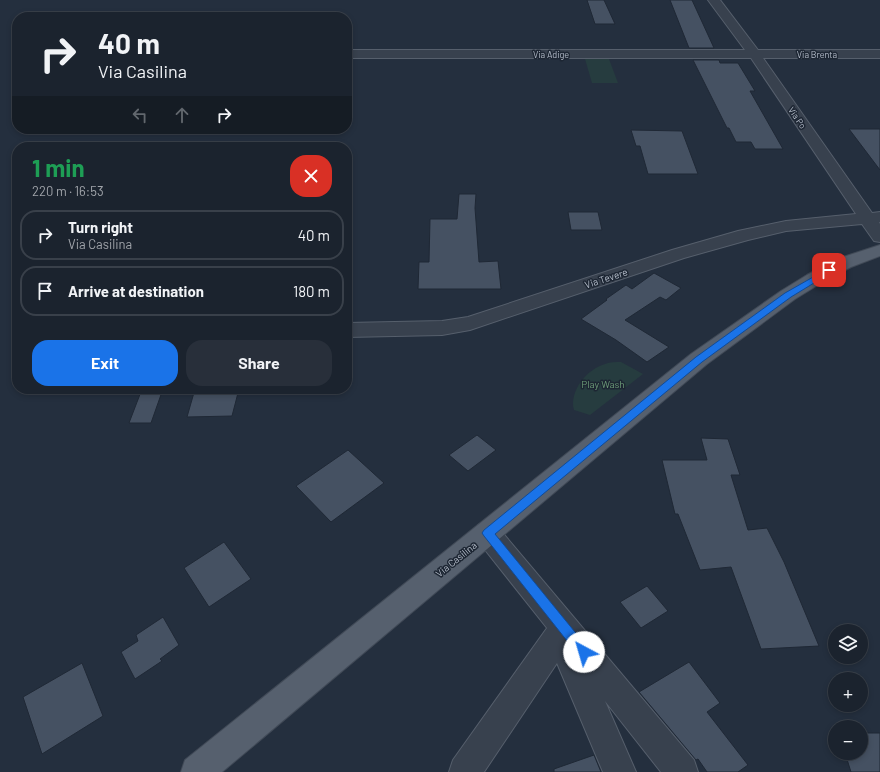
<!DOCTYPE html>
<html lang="en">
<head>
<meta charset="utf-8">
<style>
  :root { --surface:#1b232e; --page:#282f3a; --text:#f1f3f6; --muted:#a0a4aa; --line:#39404a; --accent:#1a73e8 }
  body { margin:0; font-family:Barlow,sans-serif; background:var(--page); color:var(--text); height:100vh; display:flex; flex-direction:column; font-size:15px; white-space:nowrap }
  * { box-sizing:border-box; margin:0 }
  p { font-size:13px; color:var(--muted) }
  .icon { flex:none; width:22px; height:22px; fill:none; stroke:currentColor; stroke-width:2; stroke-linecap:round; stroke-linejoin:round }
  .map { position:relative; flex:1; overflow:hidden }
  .sheet { position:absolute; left:12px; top:142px; width:340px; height:252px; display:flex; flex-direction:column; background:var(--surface); border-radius:16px; box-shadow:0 2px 6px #0003,0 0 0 1px var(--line) }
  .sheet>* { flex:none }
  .guide { position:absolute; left:12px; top:12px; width:340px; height:122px; border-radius:16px; box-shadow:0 2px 6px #0003,0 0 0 1px var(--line); background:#1b232e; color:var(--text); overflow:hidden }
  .fabs { position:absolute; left:828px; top:624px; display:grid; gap:8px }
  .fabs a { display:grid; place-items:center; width:40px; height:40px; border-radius:50%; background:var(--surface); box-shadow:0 2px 6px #0003,0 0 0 1px var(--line); font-size:20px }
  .pin { position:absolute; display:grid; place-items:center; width:34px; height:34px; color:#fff; margin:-17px; border-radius:8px; box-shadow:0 2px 6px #0006 }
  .me { position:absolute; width:44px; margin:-22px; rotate:321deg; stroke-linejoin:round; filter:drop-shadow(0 0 3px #0008) }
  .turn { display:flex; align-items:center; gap:14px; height:84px; padding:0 20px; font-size:18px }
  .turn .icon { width:52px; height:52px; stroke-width:2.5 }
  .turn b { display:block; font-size:28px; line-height:34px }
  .lanes { display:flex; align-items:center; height:38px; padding:0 20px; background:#0003; justify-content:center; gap:20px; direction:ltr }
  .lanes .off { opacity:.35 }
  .round { display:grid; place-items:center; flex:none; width:42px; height:42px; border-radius:16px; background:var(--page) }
  .head { display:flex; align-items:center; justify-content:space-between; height:68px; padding:0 20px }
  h1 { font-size:24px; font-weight:700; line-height:30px; color:#1e9e55 }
  .button { display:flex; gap:8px; margin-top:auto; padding:8px 20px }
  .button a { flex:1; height:46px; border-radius:16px; background:var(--accent); color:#fff; font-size:16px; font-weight:700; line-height:46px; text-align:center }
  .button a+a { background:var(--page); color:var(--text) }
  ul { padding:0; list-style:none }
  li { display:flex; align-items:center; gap:12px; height:50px; margin:0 8px 6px; padding:0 12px; border:2px solid var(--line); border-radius:16px }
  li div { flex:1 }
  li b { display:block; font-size:15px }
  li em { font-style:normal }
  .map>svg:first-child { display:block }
  .green { fill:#263c3f }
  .building { fill:#455162; stroke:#1f2835 }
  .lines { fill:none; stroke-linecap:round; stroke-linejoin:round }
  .minor-casing { stroke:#565f6c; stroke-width:2 }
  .major-casing { stroke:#414a57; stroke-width:2 }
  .minor { fill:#38414e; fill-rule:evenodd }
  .major { fill:#56606e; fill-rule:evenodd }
  .route { fill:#1a73e8; stroke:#114b97 }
  .labels { text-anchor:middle; stroke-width:3; stroke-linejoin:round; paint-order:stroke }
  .far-street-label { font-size:9px; fill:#b4bcc9; stroke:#1d2633 }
  .street-label { font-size:10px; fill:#b4bcc9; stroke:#1d2633 }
  .park-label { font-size:10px; fill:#6b9a76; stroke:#1d2633 }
</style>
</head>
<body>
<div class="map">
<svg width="880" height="772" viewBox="0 0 880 772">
  <rect width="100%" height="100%" fill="#242f3e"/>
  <g class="green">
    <path d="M585,59H609L618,83H592Z"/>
    <path d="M621,362L643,374L590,415L574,410C569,391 587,369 605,364C610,362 616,362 621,362Z"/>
  </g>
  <g class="building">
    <path d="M587,0H604L615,24H595Z"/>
    <path d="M670,0H692L714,48H689Z"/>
    <path d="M693,60H719L720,63H738L755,91H750L783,149H755L751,142H736L729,128H727Z"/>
    <path d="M849,129H880V170Z"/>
    <path d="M631,130L682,131L698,174H648L640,146H636Z"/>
    <path d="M459,194H476L475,208L479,262L498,261L501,289H418L419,262H429L430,219H457Z"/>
    <path d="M568,212H598L602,230H571Z"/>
    <path d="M654,273L681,288L666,300L660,297L625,320L669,347L647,362L616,340L581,319L607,300L606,299L626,285L632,289Z"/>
    <path d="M142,389H163L151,423H129Z"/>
    <path d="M195,389H239L232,416L187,417Z"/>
    <path d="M477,435L496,450L468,471L449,455Z"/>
    <path d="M701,438L728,439L740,475H731L748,530L767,528L784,562L819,646L761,649L731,567L700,570L678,514H675L662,460H707Z"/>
    <path d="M348,450L384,483L331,522L296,486Z"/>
    <path d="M224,542L251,579L209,607L184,568Z"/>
    <path d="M647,586L668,611L641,628L620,602Z"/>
    <path d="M163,617L179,645L160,659L162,661L135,679L121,652L138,641L136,635Z"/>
    <path d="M689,662L720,703L707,712L748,765L738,772H707L698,759L696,760L639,692Z"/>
    <path d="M82,663L103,716L42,754L23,697Z"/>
    <path d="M861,733H880V772H851L845,753H861Z"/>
    <path d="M594,755L601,772H554V769Z"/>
  </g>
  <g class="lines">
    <g class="minor-casing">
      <g id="minor">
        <path d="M708,0H720L758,50H880V58H763L872,213L880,212V222H879L880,224V242L874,241L862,224L786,231L748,240L684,258L470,330L442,335L347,337V323L442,321L468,317L672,250L738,231L786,221L856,214L751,58H347V50H745Z"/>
        <path d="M487,522L496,525L694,760L698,772H661L605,701L636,772H603L557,663L484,772H449L453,760L547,628L478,541L474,533L478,525Z"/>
      </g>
    </g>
    <g class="major-casing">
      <path id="major" d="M880,245V256L851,267L821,283L795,299L707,364L222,772H181L185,760L691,354L781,291L807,275L837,259Z"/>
    </g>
    <use href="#minor" class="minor"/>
    <use href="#major" class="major"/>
  </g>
  <path class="route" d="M829,268L832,269V272L791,297L702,362L495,534L588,648L590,652L588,656L584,658L579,656L484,536L482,533L484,530L696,357L785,293Z"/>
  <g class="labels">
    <g class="far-street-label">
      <text x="551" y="58">Via Adige</text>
      <text x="817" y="58">Via Brenta</text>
      <text transform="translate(797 118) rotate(56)" y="3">Via Po</text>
    </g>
    <g class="street-label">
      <text transform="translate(606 278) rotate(-18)" y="4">Via Tevere</text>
      <text transform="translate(456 559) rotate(-39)" y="4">Via Casilina</text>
    </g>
    <g class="park-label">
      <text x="603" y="388">Play Wash</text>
    </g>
  </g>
</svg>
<div class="fabs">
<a><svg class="icon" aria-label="layers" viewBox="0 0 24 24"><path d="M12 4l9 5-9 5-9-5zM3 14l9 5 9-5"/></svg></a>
<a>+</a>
<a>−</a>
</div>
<div class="pin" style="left:829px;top:270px;background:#d93025"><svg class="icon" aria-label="arrive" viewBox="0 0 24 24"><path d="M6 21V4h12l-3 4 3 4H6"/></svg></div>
<svg class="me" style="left:584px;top:652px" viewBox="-20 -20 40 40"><circle r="19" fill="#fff"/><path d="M0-13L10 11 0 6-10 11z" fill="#1a73e8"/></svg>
<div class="guide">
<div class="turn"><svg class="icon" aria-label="right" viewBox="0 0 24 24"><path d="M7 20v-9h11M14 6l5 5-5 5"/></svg><div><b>40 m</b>Via Casilina</div></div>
<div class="lanes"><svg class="icon off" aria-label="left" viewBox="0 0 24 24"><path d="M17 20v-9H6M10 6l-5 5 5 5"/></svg><svg class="icon off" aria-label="ahead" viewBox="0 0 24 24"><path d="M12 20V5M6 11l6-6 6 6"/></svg><svg class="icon" aria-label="right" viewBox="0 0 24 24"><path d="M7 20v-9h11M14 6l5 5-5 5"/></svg></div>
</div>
<section class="sheet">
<div class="head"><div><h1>1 min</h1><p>220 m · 16:53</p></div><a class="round" style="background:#d93025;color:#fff"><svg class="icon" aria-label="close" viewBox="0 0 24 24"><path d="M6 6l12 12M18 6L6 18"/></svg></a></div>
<ul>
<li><svg class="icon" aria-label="right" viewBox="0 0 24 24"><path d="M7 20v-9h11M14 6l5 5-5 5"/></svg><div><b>Turn right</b><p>Via Casilina</p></div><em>40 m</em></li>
<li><svg class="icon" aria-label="arrive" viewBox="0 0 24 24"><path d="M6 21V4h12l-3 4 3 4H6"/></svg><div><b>Arrive at destination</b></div><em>180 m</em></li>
</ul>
<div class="button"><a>Exit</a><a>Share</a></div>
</section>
</div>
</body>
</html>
